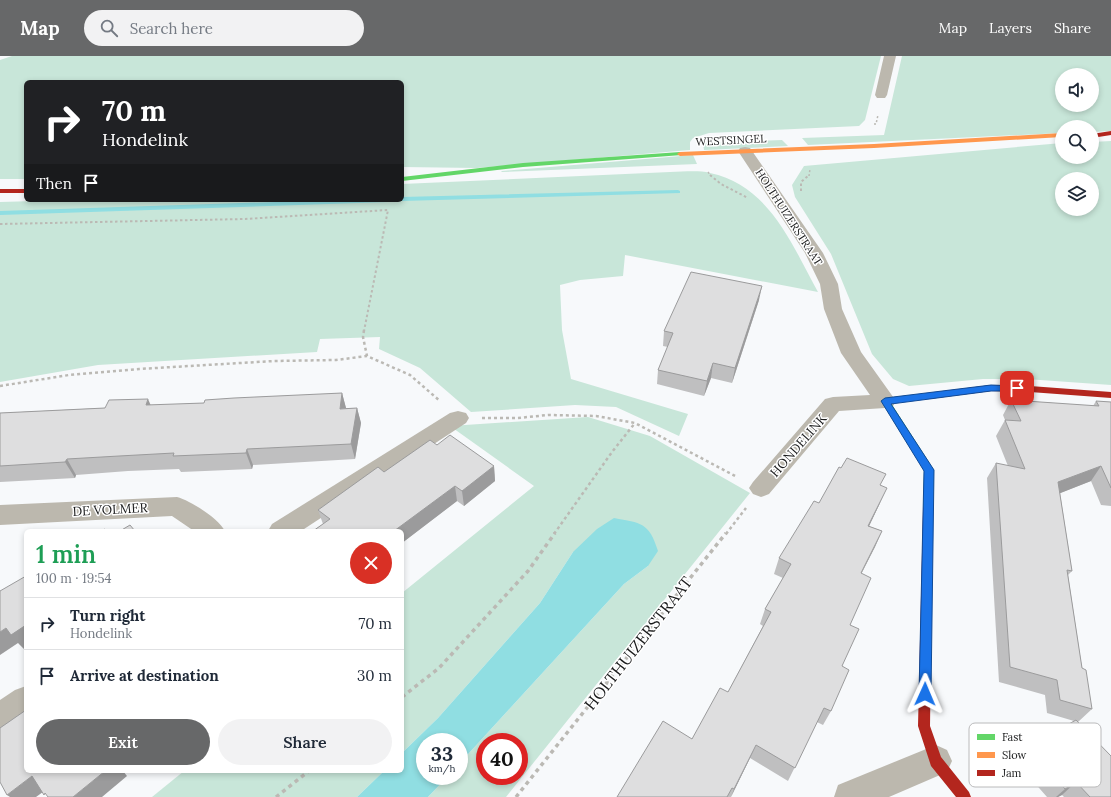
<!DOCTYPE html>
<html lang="en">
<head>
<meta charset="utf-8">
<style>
  :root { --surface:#fff; --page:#f2f2f3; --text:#1f2937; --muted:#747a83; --line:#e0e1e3; --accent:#676869 }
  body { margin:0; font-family:Lora,serif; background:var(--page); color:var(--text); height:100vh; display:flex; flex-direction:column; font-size:15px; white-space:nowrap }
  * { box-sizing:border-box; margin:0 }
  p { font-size:13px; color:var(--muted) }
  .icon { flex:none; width:22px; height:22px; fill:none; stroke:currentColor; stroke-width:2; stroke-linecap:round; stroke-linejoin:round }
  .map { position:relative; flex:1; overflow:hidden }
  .drawer { position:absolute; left:24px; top:473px; width:380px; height:244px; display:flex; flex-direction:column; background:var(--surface); border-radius:6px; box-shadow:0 2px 6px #0003 }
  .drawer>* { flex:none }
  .top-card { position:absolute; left:24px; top:24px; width:380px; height:122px; border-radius:6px; box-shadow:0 2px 6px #0003; background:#202124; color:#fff; overflow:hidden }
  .tools { position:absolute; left:1055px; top:12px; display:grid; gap:8px }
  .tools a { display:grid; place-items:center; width:44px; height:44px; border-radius:50%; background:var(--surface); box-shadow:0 2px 6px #0003; font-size:20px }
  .speed { position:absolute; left:416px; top:677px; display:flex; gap:8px; font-size:20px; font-weight:700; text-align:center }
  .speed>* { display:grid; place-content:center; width:52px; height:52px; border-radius:50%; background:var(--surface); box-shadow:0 2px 6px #0003; line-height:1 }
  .speed small { font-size:10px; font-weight:400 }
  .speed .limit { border:6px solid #d22; background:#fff; color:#111 }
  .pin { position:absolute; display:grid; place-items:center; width:34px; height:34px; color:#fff; margin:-17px; border-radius:8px; box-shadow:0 2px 6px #0006 }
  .me { position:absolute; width:44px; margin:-22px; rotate:1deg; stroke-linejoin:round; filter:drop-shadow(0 0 3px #0008) }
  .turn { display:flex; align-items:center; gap:14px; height:84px; padding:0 12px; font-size:18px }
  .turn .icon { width:52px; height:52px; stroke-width:2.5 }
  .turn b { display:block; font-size:28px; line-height:34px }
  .then { display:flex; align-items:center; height:38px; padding:0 12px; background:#0003; gap:8px; font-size:15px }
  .round { display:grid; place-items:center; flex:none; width:42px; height:42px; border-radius:21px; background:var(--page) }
  .headline { display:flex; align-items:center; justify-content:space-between; height:68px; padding:0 12px }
  h1 { font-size:24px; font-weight:600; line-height:30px; color:#1e9e55 }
  .action { display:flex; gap:8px; margin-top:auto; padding:8px 12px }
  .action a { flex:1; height:46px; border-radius:24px; background:var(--accent); color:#fff; font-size:16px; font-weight:600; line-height:46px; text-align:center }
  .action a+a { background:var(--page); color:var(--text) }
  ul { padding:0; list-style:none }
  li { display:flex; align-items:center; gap:12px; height:52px; padding:0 12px; border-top:1px solid var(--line) }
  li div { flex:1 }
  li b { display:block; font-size:15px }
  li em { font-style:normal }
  header { display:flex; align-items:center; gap:24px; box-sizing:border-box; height:56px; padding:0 20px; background:var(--accent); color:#fff }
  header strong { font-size:19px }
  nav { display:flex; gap:22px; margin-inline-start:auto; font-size:14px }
  .search { width:280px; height:36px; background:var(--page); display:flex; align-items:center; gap:10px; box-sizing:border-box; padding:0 14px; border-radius:22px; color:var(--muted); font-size:15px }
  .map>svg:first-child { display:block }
  .green { fill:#c8e6d9; fill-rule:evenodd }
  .water { fill:#90dee2 }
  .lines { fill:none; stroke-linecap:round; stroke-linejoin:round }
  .stream { fill:#90dee2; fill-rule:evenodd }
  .path-far3 { stroke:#bbb9b4; stroke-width:1.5; stroke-dasharray:2 2; stroke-linecap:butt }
  .path-far2 { stroke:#bbb9b4; stroke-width:2; stroke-dasharray:2.5 2.5; stroke-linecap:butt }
  .path-far1 { stroke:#bbb9b4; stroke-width:2.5; stroke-dasharray:3 3; stroke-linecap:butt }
  .path { stroke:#bbb9b4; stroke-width:3.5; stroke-dasharray:4 4; stroke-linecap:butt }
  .street { fill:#bcb8ae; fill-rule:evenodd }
  .fast { fill:#63d668; fill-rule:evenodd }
  .slow { fill:#ff974d; fill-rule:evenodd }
  .jam { fill:#b3261e; fill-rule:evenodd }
  .wall { fill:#bfbfc0 }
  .shaded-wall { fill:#9b9b9c }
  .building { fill:#dededf; stroke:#9b9b9c }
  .route { fill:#1a73e8; stroke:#114b97 }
  .labels { text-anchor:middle; stroke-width:3; stroke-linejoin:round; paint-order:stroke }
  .far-street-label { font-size:11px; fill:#191a1b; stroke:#fff }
  .street-label { font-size:13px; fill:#191a1b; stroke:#fff }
  .near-street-label { font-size:16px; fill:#191a1b; stroke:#fff }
  .key { fill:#fff; stroke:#bababb; stroke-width:1 }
  .key-label { font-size:11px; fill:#191a1b }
</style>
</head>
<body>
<header>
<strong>Map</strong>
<div class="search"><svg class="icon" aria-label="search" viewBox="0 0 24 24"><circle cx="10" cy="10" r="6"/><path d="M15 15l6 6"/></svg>Search here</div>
<nav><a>Map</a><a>Layers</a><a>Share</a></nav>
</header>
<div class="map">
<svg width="1111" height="741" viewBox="0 0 1111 741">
  <rect width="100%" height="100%" fill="#f7f9fb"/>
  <g class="green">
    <path d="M12,0H881L865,64L859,70L709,77L693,82L690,86V94L477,112L402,111V26H26V123H0V4Z"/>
    <path d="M902,0H1111V75L1092,76V71H1062V77L808,89L802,82L884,79ZM1062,19H1092V49H1062Z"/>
    <path d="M782,84L788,90L704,94L703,87Z"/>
    <path d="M1111,85V329L1026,323H983L909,330L893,323L872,298L831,198L795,141L792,129L804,110L1062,87V101H1092V86ZM1062,123H1092V153H1062Z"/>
    <path d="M693,99L697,108L501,116L502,115Z"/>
    <path d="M670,116C683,116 698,114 710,117C769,129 792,189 818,236L625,199L623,220L580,224L560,229L562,274L571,323L688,358L679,380L616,351L575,349L471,356L420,312L379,293L380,281L320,283L317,296L98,309L0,326V146L71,144H402V128Z"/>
    <path d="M588,361L650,380L750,437L506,741H428L448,720H459V708L624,528L648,510L573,496L540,547L438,662L402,697V537L534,430L450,370ZM485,686H519V720H485Z"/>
    <path d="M184,715H384L357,741H152Z"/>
  </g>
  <path class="water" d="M614,462C641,467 649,466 658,495L648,510L624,528L459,708V686H425V720H448L428,741H357L384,715H402V697L438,662L540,547L573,496L597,473Z"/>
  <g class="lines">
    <g class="stream">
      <path d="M678,134L680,135V137L402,145L400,144H402V141Z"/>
      <path d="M334,144H391L388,146L0,159V155Z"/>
    </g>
    <g class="path-far3">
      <path d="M874,68H876L878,59"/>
      <path d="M708,116L711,120"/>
      <path d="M809,120L810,113"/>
    </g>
    <g class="path-far2">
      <path d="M710,119L721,128L748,142"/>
      <path d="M801,135V126L809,119"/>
      <path d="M0,168L245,163L388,154L364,275"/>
    </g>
    <g class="path-far1">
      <path d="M364,274L363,281L367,300"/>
      <path d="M0,330L69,319L139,313L274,305L336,304L367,300L410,319L440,345"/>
      <path d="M482,362H518L548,359L596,360L635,367L737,421"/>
      <path d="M554,478L612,396L635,367"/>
      <path d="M726,478L746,452"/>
    </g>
    <g class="path">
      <path d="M402,641L439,612L528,515L555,477"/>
      <path d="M276,741L309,715"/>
      <path d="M516,741L726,477"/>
    </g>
    <g class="street">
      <path d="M884,0H896L887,39L885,42H877L875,39Z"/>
      <path d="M745,91L750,92L823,197L838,228L842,253L861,296L896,345L893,350L885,352L839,355L769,438L761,441L753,438L749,432L753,426L825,343L833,341L870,339L841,297L824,253L820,228L805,197L738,95L740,92Z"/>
      <path d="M458,355L466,357L469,362L466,367L301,475H268L272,468L450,357Z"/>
      <path d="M177,441C191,445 218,462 225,475H194L172,460L0,469V449Z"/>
      <path d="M26,630V661L11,671L0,676V644L15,634Z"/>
      <path d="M936,689L947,694L952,705L947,716L889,741H834L838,729Z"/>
    </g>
    <g class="fast">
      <path d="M680,96L683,98L682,99L523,111L402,125V121L523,107Z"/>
      <path d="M929,337L933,340L932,342L891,347L934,414L933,453L932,456H924L923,453L924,414L881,345L885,342Z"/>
    </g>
    <path class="slow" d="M1062,77V81L874,92L680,100L677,98L680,96L874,88Z"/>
    <g class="jam">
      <path d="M1111,75V79L1092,82V78Z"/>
      <rect x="0" y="133" width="26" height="4"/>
      <path d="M991,329L1030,330L1111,336V342L1030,336L991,335L929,343L925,340L929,337Z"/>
      <path d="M928,449L932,450L933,453L930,670L941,701L969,736L971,741H956L931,710L918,670L923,453L924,450Z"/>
    </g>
  </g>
  <g class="wall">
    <path d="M759,244L732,327L711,322L704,340L657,328L658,314L668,291L663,290L664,275Z"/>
    <path d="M342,337L346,352H357L361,367L355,403L253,409L252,413L181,416L179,413L128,415L76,419L75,422L0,426V357L204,347Z"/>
    <path d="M1011,344L1093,350L1096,345L1111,346V450L1101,449L1091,425L1060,437L1072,515L1068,519L1082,612L1092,653L1078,666L1111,741H1064L1062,739L1058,741H1047L1025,716L1038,703L1046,698L1040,691L1053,677L1074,665L1047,657L1045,639L999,626L987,422L996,407L1008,410L996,380L1005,364L1003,359Z"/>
    <path d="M437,389L494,410L495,425L464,450L457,445L402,487V475H313L323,468L318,454L384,416Z"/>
    <path d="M881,429L880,447L869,470L882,475L861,517L842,610L831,655L823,669L817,666L788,725L750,702L731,741H617L692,683L728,636L763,570L760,568L765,553L783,522L774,518L779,502L819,447Z"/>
  </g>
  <g class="shaded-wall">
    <path d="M762,230L759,244L732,327L735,312Z"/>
    <path d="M713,307L711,322L704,340L707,325Z"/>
    <path d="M342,337L346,352L340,353Z"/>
    <path d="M148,343L155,359L146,349Z"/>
    <path d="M357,352L361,367L355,403L351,388Z"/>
    <path d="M247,393L253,409L252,413L246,397Z"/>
    <path d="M67,403L76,419L75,422L65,406Z"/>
    <path d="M494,410L495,425L464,450L462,435Z"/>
    <path d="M1101,410L1091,425L1048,442L1058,426Z"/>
    <path d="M455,430L457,445L402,487V475H394Z"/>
    <path d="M887,432L880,447L862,485L868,470Z"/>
    <path d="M882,475L875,491L854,532L861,517Z"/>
    <path d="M26,569V592L24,593L18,587L0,599V576L6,572Z"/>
    <path d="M756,689L750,702L731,741L734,733Z"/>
    <path d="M105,715H123L127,720L102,741H73Z"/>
    <path d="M32,720L47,733L36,741H10L7,739Z"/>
    <path d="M1076,726L1062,739L1058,741H1056L1065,733Z"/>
  </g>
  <g class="building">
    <path d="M691,216L762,230L735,312L713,307L707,325L658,314L673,277L664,275Z"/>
    <path d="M342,337L340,353L357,352L351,388L247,393L246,397L173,400L174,397L119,400L67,403L65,406L0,410V357L105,352L109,344L148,343L146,349L204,347L205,344L234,342Z"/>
    <path d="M1011,344L1099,350L1096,345L1111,346V432L1101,410L1058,426L1072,515L1067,514L1082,612L1086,614L1092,653L1060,644L1057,624L1010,611L996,407L1025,413L1005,364L1021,365Z"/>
    <path d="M450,379L494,410L462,435L455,430L394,475H370L368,473L366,475H313L330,463L318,454L378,411L384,416L430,384L437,389Z"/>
    <path d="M847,402L886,418L880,429L887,432L868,470L882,475L861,517L871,522L850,569L859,573L842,610L849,614L831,655L824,652L795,712L756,689L734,733L732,732L727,741H617L663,665L692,683L720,632L728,636L771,556L765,553L791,508L779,502L814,445L819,447L839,411L841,412Z"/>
    <path d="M130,469L135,475H120Z"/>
    <path d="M105,473L107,475H101Z"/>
    <path d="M26,520V569L11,579L6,572L0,576V535Z"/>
    <path d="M26,654V715H105L73,741H48L45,737L44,739L32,720L7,739L0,726V672Z"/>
    <path d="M1076,664L1111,700V741H1090L1076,726L1065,733L1038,703L1063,688L1053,677Z"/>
  </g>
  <path class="route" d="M991,329L1017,330L1021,332L1017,335H991L891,348L934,414L931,638L929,642L925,644L920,642L919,638L924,415L881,345L885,342Z"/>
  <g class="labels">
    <g class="far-street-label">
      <text transform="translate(731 84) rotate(-3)" y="4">WESTSINGEL</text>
      <text transform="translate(789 161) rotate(57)" y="4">HOLTHUIZERSTRAAT</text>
    </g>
    <g class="street-label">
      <text transform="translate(798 389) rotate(-49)" y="5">HONDELINK</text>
      <text transform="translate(110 453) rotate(-3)" y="5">DE VOLMER</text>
    </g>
    <g class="near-street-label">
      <text transform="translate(638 587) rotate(-52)" y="6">HOLTHUIZERSTRAAT</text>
    </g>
  </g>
  <rect x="969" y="667" width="132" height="64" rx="6" class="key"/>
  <rect x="977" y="678" width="18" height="6" fill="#63d668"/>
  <rect x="977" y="696" width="18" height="6" fill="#ff974d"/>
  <rect x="977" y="714" width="18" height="6" fill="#b3261e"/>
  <g class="key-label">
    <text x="1002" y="685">Fast</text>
    <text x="1002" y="703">Slow</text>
    <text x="1002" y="721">Jam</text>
  </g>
</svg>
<div class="tools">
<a><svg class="icon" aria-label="sound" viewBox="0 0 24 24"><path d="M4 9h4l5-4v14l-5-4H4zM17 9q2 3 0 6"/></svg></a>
<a><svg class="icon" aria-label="search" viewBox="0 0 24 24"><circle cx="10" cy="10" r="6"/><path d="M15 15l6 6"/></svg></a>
<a><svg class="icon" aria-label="layers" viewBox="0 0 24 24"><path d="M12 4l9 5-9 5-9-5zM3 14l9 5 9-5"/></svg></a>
</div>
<div class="speed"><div>33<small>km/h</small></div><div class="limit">40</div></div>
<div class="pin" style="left:1017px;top:332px;background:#d93025"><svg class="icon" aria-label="arrive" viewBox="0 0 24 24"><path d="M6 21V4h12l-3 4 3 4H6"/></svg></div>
<svg class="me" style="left:925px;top:638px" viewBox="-20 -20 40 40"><path d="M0-17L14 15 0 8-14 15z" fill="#1a73e8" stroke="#fff" stroke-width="4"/></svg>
<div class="top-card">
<div class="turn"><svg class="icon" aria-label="right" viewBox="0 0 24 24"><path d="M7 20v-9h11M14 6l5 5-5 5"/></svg><div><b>70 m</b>Hondelink</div></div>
<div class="then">Then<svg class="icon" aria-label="arrive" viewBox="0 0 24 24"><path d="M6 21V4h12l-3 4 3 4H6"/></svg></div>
</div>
<section class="drawer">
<div class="headline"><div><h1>1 min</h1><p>100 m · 19:54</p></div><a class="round" style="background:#d93025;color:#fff"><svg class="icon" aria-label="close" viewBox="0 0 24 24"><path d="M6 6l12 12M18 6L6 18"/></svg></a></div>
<ul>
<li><svg class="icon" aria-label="right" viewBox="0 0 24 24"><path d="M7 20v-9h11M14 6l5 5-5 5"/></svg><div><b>Turn right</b><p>Hondelink</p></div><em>70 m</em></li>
<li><svg class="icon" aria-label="arrive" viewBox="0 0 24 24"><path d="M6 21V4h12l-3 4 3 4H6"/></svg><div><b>Arrive at destination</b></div><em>30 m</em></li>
</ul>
<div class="action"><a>Exit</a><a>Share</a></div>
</section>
</div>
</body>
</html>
